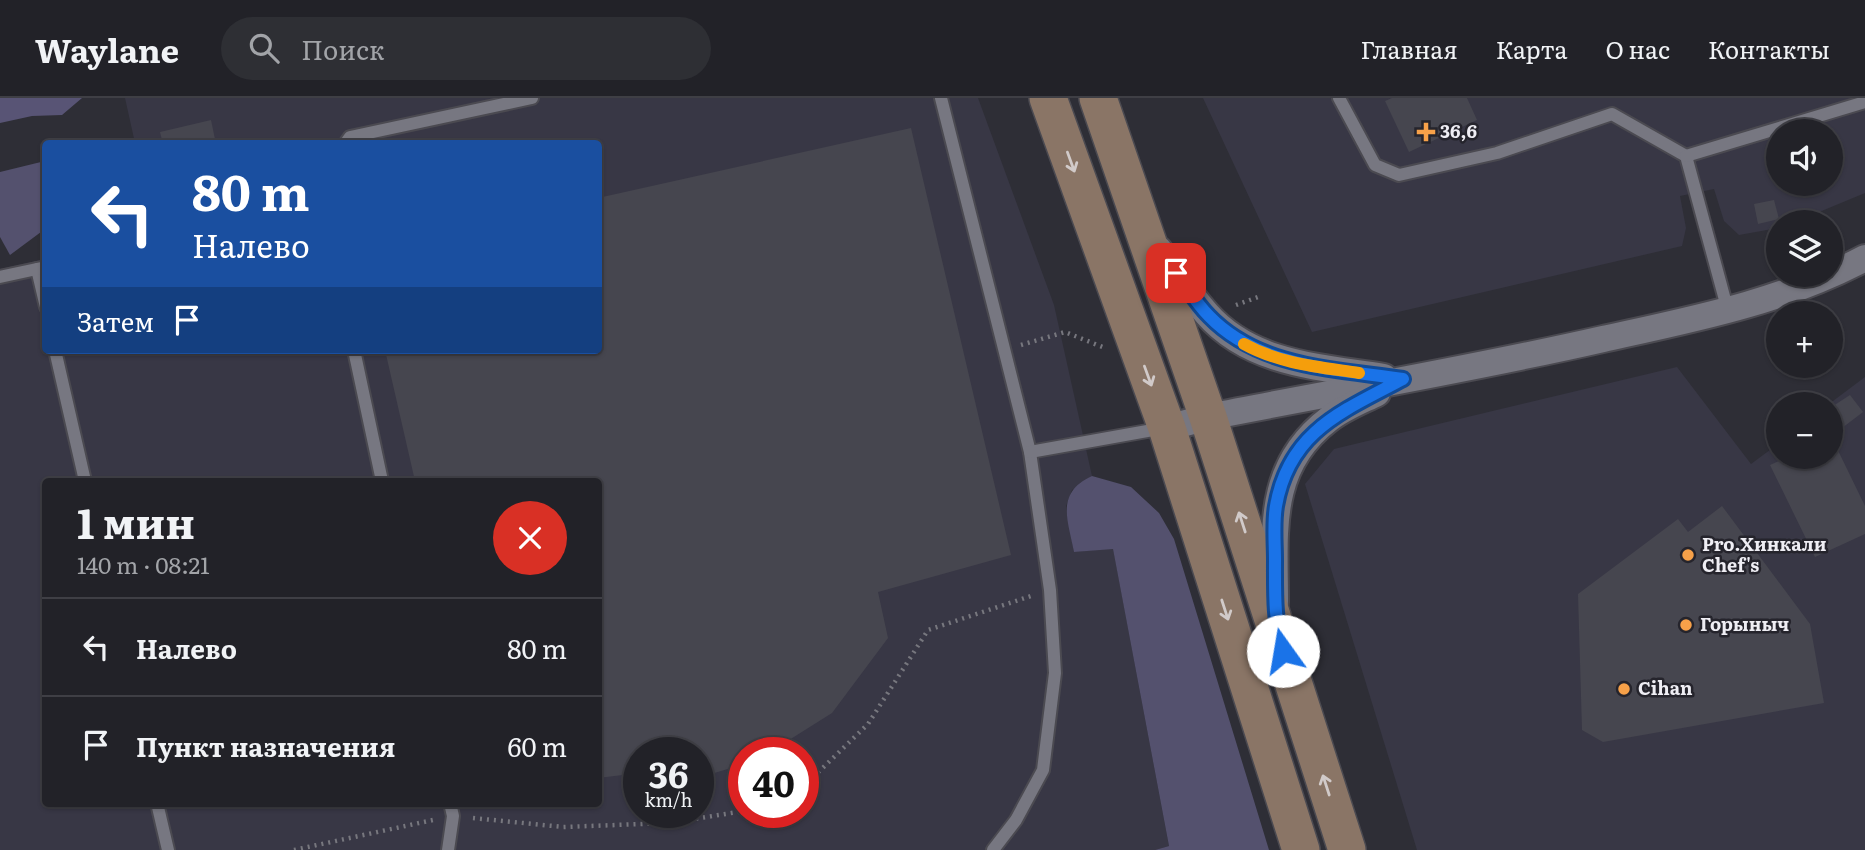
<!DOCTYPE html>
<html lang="ru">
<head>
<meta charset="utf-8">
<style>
  :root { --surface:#222228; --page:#2e2f34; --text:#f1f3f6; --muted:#a2a4a8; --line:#3f3f45 }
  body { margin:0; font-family:Literata,serif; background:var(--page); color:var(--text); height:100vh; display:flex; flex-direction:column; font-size:26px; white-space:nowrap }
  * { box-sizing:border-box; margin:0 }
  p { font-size:23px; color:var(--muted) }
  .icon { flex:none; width:38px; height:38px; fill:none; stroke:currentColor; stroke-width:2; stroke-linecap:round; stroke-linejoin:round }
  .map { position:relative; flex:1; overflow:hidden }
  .drawer { position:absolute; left:42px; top:380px; width:560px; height:329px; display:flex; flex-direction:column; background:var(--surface); border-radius:7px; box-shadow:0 2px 5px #0004,0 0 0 2px var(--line) }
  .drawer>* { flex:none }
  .top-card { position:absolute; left:42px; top:42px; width:560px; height:214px; border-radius:7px; box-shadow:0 2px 5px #0004,0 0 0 2px var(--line); background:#1a4fa0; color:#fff; overflow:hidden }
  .buttons { position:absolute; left:1766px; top:21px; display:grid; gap:14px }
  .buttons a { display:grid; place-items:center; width:77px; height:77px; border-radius:50%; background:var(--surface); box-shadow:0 2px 5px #0004,0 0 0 2px var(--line); font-size:35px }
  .speed { position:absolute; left:623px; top:639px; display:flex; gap:14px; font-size:35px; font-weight:700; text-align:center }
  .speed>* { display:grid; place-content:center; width:91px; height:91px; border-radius:50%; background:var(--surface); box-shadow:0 2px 5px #0004,0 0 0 2px var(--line); line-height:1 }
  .speed small { font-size:18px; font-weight:400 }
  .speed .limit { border:10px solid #d22; background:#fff; color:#111 }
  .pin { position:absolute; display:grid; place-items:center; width:60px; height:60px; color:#fff; margin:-30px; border-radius:14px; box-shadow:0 4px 10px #0006 }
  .me { position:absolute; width:77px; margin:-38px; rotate:347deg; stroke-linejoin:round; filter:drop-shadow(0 0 5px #0008) }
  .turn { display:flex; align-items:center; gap:24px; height:147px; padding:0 35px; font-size:32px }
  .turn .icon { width:91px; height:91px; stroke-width:2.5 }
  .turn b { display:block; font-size:49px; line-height:60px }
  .then { display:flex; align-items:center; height:66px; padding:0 35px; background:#0003; gap:14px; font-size:26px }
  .round { display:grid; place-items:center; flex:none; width:74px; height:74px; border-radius:37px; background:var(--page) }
  .head { display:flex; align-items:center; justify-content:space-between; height:119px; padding:0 35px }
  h1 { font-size:42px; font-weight:700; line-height:52px }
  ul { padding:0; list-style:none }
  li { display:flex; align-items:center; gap:21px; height:98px; padding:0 35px; border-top:2px solid var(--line) }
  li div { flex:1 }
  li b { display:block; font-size:26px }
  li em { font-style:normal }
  header { display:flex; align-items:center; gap:42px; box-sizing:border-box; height:98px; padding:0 35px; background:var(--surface); border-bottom:2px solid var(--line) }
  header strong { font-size:33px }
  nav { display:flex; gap:38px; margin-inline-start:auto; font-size:24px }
  .search { width:490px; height:63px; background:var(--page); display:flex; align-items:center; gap:18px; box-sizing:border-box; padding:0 24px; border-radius:38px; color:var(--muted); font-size:26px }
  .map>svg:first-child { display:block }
  .built { fill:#383745; fill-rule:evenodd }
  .green { fill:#54516e }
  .forest { fill:#585475 }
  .building { fill:#46464f }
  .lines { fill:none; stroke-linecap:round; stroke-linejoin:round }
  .lane-casing { stroke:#4b4a51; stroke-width:16 }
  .street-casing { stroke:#4b4a51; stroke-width:30 }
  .secondary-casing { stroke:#4b4a51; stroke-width:40 }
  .path { stroke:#77777e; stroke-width:4.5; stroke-dasharray:2 5; stroke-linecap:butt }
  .lane { stroke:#777781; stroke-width:12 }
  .street { stroke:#777781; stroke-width:26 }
  .secondary { stroke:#8a7566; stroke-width:37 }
  .oneway { stroke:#d1cac9 }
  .route-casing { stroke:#114b97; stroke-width:18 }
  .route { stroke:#1a73e8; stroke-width:12 }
  .slow { stroke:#f59e0b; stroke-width:12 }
  .poi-dot { fill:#f7a149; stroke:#25242c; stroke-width:2.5 }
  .labels { text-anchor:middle; stroke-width:5; stroke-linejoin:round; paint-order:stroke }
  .poi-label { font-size:18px; font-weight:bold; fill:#efeef4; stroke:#25242c; text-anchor:start }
</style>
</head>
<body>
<header>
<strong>Waylane</strong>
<div class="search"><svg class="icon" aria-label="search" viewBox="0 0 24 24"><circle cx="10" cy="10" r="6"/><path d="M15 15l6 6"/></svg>Поиск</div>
<nav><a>Главная</a><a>Карта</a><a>О нас</a><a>Контакты</a></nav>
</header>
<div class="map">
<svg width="1865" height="752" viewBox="0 0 1865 752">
  <rect width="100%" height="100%" fill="#2e2e36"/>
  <g class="built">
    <path d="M125,0H978L1054,207L1092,378L1072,392L1066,408L1074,454L1113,450L1169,748L1155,752H0V171L45,161L46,252H598V46L135,45ZM46,383H598V705H46ZM639,654H698V714H639ZM744,654H803V714H744Z"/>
    <path d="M1203,0H1865V95L1795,124H1778V130L1739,137L1724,123L1714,91L1680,98L1686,130L1682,148L1312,234ZM1778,33H1830V86H1778Z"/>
    <path d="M1677,269L1751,366L1778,346V359H1830L1829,306L1865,279V752H1417L1305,386L1334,351Z"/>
  </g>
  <g class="green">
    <path d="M45,63V131L10,157L0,139V74Z"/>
    <path d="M1092,378L1131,389L1159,415L1174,441L1269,752H1155L1169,748L1113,451L1074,454C1068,422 1055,395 1092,378Z"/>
  </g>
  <path class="forest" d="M0,0H82L62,17L32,18L0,25Z"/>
  <g class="building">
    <path d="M1392,0H1467L1477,22L1409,54L1385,3Z"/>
    <path d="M211,22L216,46H163L160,34Z"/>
    <path d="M911,30L1011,457L878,494L888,540L832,615L770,654H744V666L698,680V654H639V675L598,680V383H415L385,252H598V100Z"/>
    <path d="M1774,102L1779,121L1758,126L1754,106Z"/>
    <path d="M1850,297L1863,314L1842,330L1830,310Z"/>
    <path d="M1830,336L1865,408V436L1815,459L1770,367L1788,359H1830Z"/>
    <path d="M1722,408L1810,526L1824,605L1603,644L1582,632L1578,496L1678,421L1688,434Z"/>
  </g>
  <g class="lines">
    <g class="lane-casing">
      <g id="lane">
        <path d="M941,0L1030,354L1050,492L1055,575L1043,672L1016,722L993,752"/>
        <path d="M1339,0L1375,67L1399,77L1497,55L1612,16L1686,58L1728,213"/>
        <path d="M345,46L350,39L532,0"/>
        <path d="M1686,58L1865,4"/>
        <path d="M37,171L46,209"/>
        <path d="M0,179L46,169"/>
        <path d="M55,252L85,383"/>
        <path d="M354,252L382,383"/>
        <path d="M1030,354L1164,330"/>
        <path d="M157,705L168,752"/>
        <path d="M448,752L453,718L450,705"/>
      </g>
    </g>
    <g class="street-casing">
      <g id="street">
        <path d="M1159,152C1175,173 1189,196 1207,216C1252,267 1322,269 1384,279"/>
        <path d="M1167,330L1208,319C1340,293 1472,271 1603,241C1694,221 1782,204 1865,160"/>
        <path d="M1275,504C1275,433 1266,369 1329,321C1343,310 1361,303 1377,295"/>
      </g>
    </g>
    <g class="secondary-casing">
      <g id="secondary">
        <path d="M1048,0L1167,330L1301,752"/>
        <path d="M1098,0L1208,319L1347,752"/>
      </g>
    </g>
    <g class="path">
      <path d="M1236,207L1261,198"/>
      <path d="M1021,247L1065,234L1105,250"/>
      <path d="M803,689L868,626L928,532L1031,498"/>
      <path d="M473,720L563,729L669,725L744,713"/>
      <path d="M294,752L433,722"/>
    </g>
    <use href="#lane" class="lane"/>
    <use href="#street" class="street"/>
    <use href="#secondary" class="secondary"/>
  </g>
  <defs><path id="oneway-shaft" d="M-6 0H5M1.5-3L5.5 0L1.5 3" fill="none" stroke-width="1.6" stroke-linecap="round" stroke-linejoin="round" transform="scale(1.75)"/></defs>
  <g class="oneway">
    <use href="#oneway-shaft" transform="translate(1071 64) rotate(70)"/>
    <use href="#oneway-shaft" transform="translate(1148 278) rotate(70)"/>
    <use href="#oneway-shaft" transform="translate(1242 424) rotate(-108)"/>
    <use href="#oneway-shaft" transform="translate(1225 512) rotate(72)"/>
    <use href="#oneway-shaft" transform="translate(1326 687) rotate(-108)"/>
  </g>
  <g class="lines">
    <g class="route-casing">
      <path id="route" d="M1176,175C1187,189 1196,205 1209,218C1259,270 1335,271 1403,281C1343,313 1289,333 1276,408C1273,425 1275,445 1275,462C1275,494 1274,523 1283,553"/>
    </g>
    <use href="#route" class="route"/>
    <path class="slow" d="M1244,246C1280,266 1320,269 1359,275"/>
  </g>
  <g class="poi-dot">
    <path d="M1422.5 23.5h7v7h7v7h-7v7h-7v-7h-7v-7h7z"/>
    <circle cx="1688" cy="457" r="7"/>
    <circle cx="1686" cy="527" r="7"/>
    <circle cx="1624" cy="591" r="7"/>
  </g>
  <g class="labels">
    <g class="poi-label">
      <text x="1440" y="40">36,6</text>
      <text x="1702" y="453">Pro.Хинкали<tspan x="1702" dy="21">Chef's</tspan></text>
      <text x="1700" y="533">Горыныч</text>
      <text x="1638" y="597">Cihan</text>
    </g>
  </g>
</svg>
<div class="buttons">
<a><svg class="icon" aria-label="sound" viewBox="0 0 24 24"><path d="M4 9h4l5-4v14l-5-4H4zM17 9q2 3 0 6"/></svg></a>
<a><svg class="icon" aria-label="layers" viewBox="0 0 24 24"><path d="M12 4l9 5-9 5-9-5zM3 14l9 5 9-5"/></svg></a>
<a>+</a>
<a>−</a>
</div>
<div class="speed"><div>36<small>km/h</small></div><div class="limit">40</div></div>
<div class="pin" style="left:1176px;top:175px;background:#d93025"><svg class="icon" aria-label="arrive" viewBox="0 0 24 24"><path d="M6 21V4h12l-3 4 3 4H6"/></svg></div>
<svg class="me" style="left:1283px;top:553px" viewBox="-20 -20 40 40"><circle r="19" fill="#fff"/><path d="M0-13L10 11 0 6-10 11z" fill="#1a73e8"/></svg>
<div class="top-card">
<div class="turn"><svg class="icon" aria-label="left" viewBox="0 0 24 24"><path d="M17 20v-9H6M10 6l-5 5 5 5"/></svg><div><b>80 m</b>Налево</div></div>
<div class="then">Затем<svg class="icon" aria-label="arrive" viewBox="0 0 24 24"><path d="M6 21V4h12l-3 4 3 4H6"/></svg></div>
</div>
<section class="drawer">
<div class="head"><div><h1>1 мин</h1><p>140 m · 08:21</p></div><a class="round" style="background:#d93025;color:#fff"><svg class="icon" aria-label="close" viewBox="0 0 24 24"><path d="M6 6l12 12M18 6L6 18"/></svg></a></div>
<ul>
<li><svg class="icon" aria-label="left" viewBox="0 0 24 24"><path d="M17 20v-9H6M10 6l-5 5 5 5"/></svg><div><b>Налево</b></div><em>80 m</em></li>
<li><svg class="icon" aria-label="arrive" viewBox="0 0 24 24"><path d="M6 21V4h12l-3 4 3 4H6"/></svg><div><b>Пункт назначения</b></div><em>60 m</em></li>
</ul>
</section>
</div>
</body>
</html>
